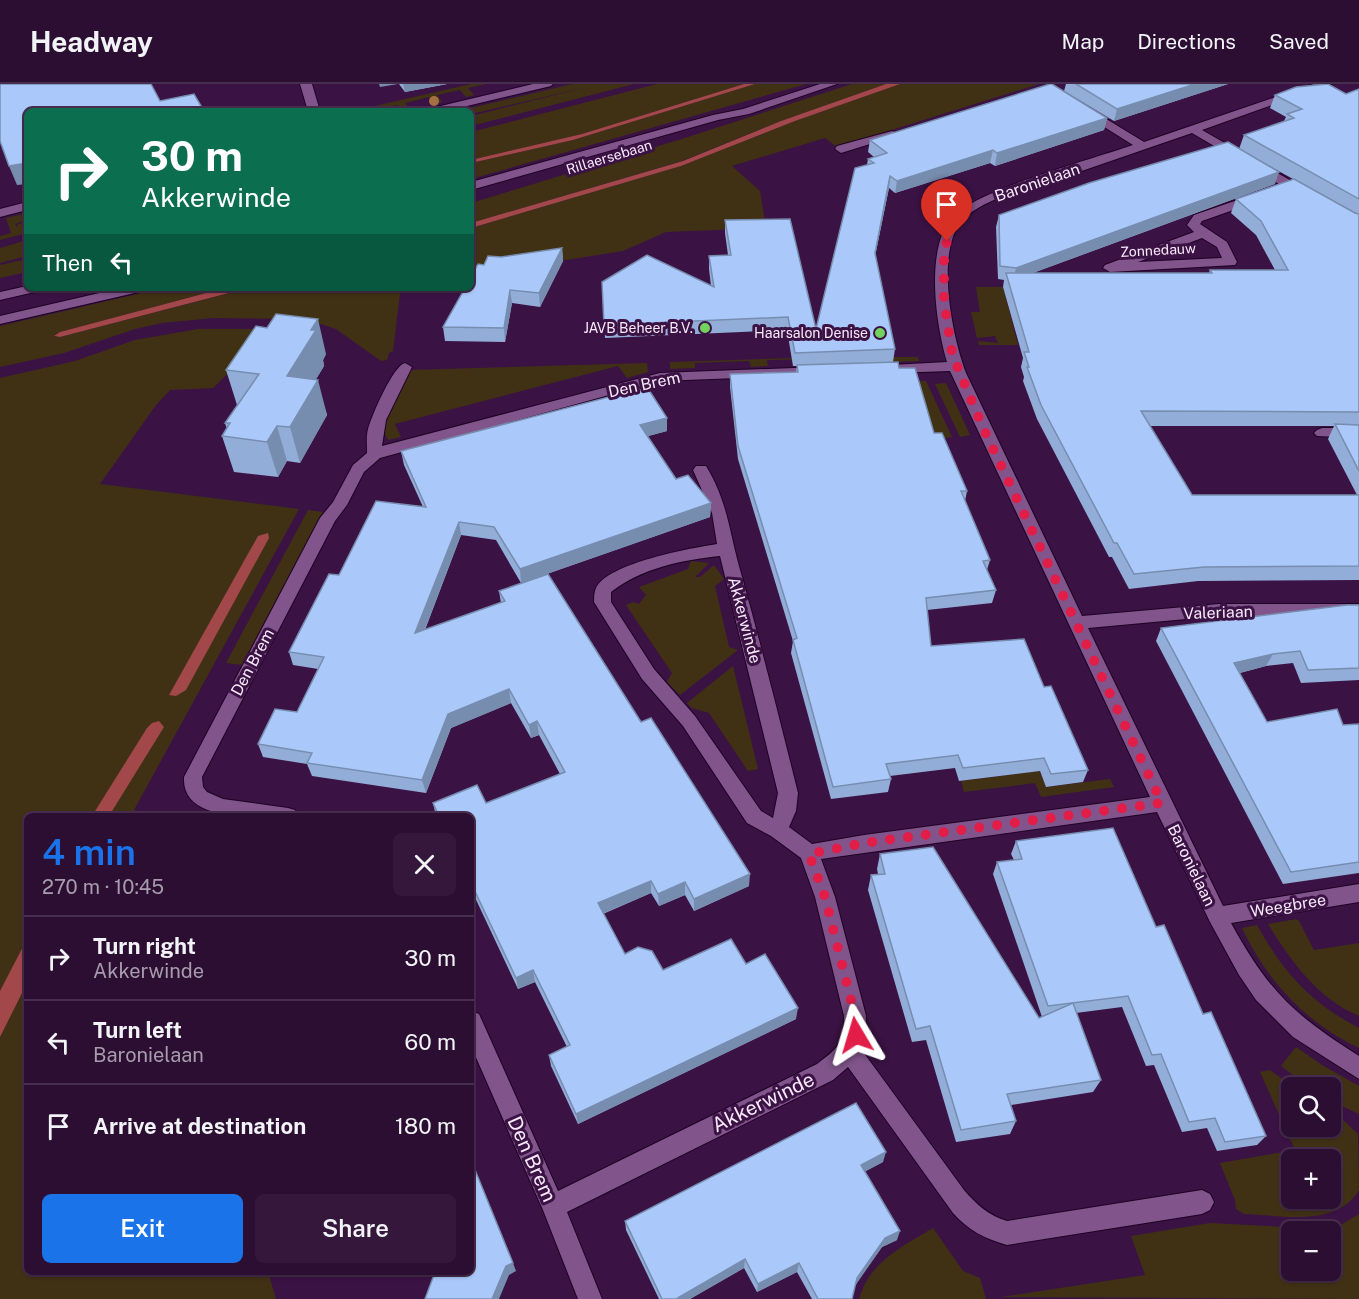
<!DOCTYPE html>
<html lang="en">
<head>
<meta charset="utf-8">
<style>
  :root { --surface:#2c0e33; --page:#34173b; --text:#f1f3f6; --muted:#a69cac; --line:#482e4e; --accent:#1a73e8 }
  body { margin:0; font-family:"Public Sans",sans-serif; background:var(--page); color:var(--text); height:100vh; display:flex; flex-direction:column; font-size:22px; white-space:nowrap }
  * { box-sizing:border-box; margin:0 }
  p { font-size:20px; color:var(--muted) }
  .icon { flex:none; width:33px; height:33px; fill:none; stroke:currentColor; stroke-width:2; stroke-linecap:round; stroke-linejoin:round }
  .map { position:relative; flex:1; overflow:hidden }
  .details { position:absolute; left:24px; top:729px; width:450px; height:462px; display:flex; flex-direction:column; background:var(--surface); border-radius:9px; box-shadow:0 2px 4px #0004,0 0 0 2px var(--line) }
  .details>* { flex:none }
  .hud { position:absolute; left:24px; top:24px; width:450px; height:183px; border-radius:9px; box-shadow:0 2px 4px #0004,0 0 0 2px var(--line); background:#0b6e4f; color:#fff; overflow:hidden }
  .controls { position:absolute; left:1281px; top:993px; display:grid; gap:12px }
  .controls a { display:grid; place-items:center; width:60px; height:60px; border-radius:9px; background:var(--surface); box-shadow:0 2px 4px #0004,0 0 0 2px var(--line); font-size:30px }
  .pin { position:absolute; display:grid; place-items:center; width:51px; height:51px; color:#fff; margin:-62px -26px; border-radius:50% 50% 50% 0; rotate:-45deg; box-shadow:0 0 6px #0007 }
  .pin .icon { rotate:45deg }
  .me { position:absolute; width:66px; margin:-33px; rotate:353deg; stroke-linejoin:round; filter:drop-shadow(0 0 4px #0008) }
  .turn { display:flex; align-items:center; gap:21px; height:126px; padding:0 18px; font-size:27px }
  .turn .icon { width:78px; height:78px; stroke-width:2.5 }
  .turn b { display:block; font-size:42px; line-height:51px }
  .then { display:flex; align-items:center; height:57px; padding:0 18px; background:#0003; gap:12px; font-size:22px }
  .round { display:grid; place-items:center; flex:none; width:63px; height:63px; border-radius:9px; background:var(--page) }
  .headline { display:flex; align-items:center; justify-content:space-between; height:102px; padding:0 18px }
  h1 { font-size:36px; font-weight:600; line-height:45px; color:var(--accent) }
  .action { display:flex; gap:12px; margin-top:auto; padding:12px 18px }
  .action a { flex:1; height:69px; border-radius:9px; background:var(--accent); color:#fff; font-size:24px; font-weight:600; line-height:69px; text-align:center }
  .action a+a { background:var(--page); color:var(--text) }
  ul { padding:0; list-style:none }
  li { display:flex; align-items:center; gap:18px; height:84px; padding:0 18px; border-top:2px solid var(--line) }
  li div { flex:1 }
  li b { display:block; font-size:22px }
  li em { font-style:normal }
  header { display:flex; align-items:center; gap:36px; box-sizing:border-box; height:84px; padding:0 30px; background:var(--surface); border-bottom:2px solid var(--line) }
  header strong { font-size:28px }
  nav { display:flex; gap:33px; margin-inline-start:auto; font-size:21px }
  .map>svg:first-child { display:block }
  .green { fill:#403115; fill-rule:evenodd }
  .water { fill:#a2474a }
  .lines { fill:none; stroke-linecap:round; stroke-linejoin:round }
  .minor-casing { stroke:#1e0225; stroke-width:2 }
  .minor { fill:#81558b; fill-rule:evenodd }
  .tree { fill:#a46f42 }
  .wall { fill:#92add7; fill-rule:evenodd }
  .shaded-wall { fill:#778daf }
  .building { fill:#aac9fa; stroke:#778daf; stroke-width:1.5 }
  .route { stroke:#e11d48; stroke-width:10; stroke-dasharray:0 18 }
  .poi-dot { fill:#72d25d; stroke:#3b1244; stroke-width:2 }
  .labels { text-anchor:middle; stroke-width:6; stroke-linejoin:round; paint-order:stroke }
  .far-street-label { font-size:14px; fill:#f8e9fb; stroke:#3b1244 }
  .far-poi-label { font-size:14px; fill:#f8e9fb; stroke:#3b1244; text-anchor:end }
  .street-label { font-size:16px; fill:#f8e9fb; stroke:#3b1244 }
  .near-street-label { font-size:20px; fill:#f8e9fb; stroke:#3b1244 }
</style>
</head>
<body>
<header>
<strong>Headway</strong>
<nav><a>Map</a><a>Directions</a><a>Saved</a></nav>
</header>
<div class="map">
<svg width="1359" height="1215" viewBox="0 0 1359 1215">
  <rect width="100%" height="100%" fill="#3b1244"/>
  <g class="green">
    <path d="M471,0H486L468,4L474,11L466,13L460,6L437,11L442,18L435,20L429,13L405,19L410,26L402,27L397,21L373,27L366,24Z"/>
    <path d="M572,0H634L471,42V32L587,3L471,30V27H458Z"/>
    <path d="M657,0H744L582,50L471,76V48Z"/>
    <path d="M755,0H806L471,95V79L573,56Z"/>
    <path d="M852,0H886L781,37L682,77L471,139V119L688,53Z"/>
    <path d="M900,0H1039L837,63L825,54L732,82L760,107L766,144L666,148L623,167L503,186L471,195V144L681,82L795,37Z"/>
    <path d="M27,129V136L15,140L17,143L18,140L27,138V149L0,156V152L11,149L6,134Z"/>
    <path d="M27,156V172L0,179V164Z"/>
    <path d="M27,175V188L0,194V181Z"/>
    <path d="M976,203H1003L1018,261H979L978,257L998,259L995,252L977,254L971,228H980Z"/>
    <path d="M163,204H225L60,248L54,252L60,253L249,204H425L400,209L393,267L389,269L387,276L381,277L336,245L318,239L295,235L213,234L162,239L135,245L64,269L0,283V242Z"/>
    <path d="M198,245H256L243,275L213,304L170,306L156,321L100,400L299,425L134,726L167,732H27V1188H268L276,1215H0V294L75,277L135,256Z"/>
    <path d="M826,273H918L919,277L887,278L886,274L767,276L768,282L751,283L749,277L695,279V284L670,285V278Z"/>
    <path d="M647,279L648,288L627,294L618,282L395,340L401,353L388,356L381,343L410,286Z"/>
    <path d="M914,297H926L952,353L932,356Z"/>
    <path d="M946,299L970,351L960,353L935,300Z"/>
    <path d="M308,426L323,428L242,581L226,579Z"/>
    <path d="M691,477L709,479L695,493H700L714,481L724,495L715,502L729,563L738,566L680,611L667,598L672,589L626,521L633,518L639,520L646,511L639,503L688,485Z"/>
    <path d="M733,582L758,685L748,687L709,629L692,624L687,619Z"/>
    <path d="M1039,687L1047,703L1110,695L1114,703L1041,713L1035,699L964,708L961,697Z"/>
    <path d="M1296,835L1299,837L1314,866L1359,859V932C1317,914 1291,877 1268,840Z"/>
    <path d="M1257,841C1284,889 1310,918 1359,944V964C1306,939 1267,897 1242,844Z"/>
    <path d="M1296,963L1322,981L1359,1002V1030L1331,1017L1330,1004L1309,1003L1281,982Z"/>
    <path d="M1270,986L1293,1003L1292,1042H1330L1331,1028L1342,1035L1358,1050L1359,1106C1337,1144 1281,1131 1244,1130L1236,1125L1235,1116L1220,1079L1295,1066L1260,988ZM1292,1076H1330V1114H1292Z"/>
    <path d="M1359,1130V1215L1001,1213L1145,1191L1131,1152L1210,1139L1325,1145L1337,1143ZM1292,1148H1330V1186H1292Z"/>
    <path d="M933,1144L963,1187L980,1194L986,1215H859C870,1177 902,1163 933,1144Z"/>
  </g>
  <g class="water">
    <path d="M744,0H755L573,56L471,79V76L582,50Z"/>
    <path d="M886,0H900L795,37L681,82L471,144V139L683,77L781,37Z"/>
    <path d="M225,204H248L60,253L54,252L60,248Z"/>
    <path d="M268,449L269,454L186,606L176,612L169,611L258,452Z"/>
    <path d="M159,637L164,643L109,732H92L147,644L152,639Z"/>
    <path d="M27,855V899L0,953V907Z"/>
  </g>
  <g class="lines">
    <g class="minor-casing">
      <g id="minor">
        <path d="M300,0H312L320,27H308Z"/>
        <path d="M533,0H553L551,2L446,27H426L428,25Z"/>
        <path d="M820,0H837L749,30L718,36L471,106V98L713,31L743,25Z"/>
        <path d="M1314,0H1331L1202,46L1309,107L1311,110L1309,113H1301L1192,49C1151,63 1111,77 1070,91C1040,101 982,113 961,138C935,170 953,255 966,289L1082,532L1219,520H1359V532H1219L1088,544L1223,822L1359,800V818L1231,839C1269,908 1293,930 1359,972V995L1293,953L1256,916L1239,891L1210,838L1157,728L821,775L835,813L866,932L865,952L861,965L964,1106C976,1120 989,1132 1007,1137L1202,1106L1210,1110L1214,1118L1210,1126L1202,1130L1007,1161C985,1155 968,1146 953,1129L848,983L833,996L567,1128L602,1215H578L543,1126L471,962V927L479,930L558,1107L817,980C838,964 845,959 844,932L815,813L801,774L771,752L747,739L683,642L642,595L594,518C594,514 594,508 596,504C608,479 691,464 717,460L712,429L693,386L696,382H706C727,416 729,446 739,482C760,557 779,633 798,709L796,727L789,743L812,760L864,751L1150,713L950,287L891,289L884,285L891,281L947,278C936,241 925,167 951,135C974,106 1094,75 1133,61L1082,29V25H1090L1144,58ZM720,472L778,709L773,734L761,727L695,632L654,585L611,518V508C642,484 682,476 720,472Z"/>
        <path d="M892,47L896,48V52L841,69L835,65L837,62Z"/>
        <path d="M1255,110L1261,114L1259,117L1202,137L1200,140L1227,158L1237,178L1235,181L1110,188L1103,184L1105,181L1194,148L1187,141L1194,131ZM1202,154L1217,163L1222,174L1138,178Z"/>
        <path d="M27,118V126L0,133V125Z"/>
        <path d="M27,202V204H41L39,207L0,216V208Z"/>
        <path d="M121,204H146L139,208L0,240V232Z"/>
        <path d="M405,279L412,283L386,336L382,362L660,289L821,283L828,287L821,291L660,297L380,374L364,388L347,421L335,437L202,693L203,703L207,708L223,715L288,724L295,726L298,732C266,732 181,742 184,693L320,434L333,418L353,381L367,369C367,360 366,353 368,345C372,331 393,282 405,279Z"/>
        <path d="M1322,344H1359V354L1317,352L1314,349L1317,346Z"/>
      </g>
    </g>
    <use href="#minor" class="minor"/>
  </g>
  <circle class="tree" cx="434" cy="17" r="5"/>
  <g class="wall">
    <path d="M399,0H447L405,8Z"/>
    <path d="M1066,0H1228L1114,37L1064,7Z"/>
    <path d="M1359,5V496L1198,497L1129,505L1112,473H1109L1037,335L1023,297L1024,293L1021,283L1023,274L1003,203L1004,196L998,195L996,143L999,131L1275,100L1033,189H1209L1210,186H1275L1256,151L1231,129L1236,115L1293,95L1239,65L1244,51L1284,37L1286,33L1270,24L1275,11L1346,10ZM1150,342H1334L1328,355L1357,411H1192Z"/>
    <path d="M1107,34L1104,46L995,82L990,79L895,109L889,104L875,172L895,265L893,278L899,284L934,349L967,407L965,417L990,476L987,486L996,506L992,519L927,526L931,562L1044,603L1088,686L1083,698L1046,703L1040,687L959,697L955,684L890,692L891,695L888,708L831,715L791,569L793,557L738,375L730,303V290L796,288L797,282H793L787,246L605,254L602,198L711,202L709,185V172L728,171L725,149V136L816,245L867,81L868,75L874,73L868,68L870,56Z"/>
    <path d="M562,164L563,177L540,223L512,219L505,258L445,257L443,243L484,181L501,173Z"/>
    <path d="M326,270L323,276L324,282L316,295L327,331L300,379L287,377L278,393L234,388L222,352L227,345L225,339L237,321L226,286Z"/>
    <path d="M667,334V347L648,352L676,395L711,419L710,433L521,499L496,456L461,451L425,546L501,519L499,507L641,638L749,802L694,827L685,811L659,822L651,809L603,830L625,870L663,886L746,880L796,935L578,1040L551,982L549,971L567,963L535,898L518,905L471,805V732H436L433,719H486L560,690L539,651L531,654L511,619L451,644L426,709L312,692L307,680L263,673L258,660L297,628L318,585L293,581L289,568L339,491L423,423L404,381L401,367Z"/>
    <path d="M1359,521V596L1301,599L1293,579L1266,582L1240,589L1267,638L1343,641L1359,640V789L1283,800L1156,557L1161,544Z"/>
    <path d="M1016,757L1156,843L1266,1052L1257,1061L1217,1067L1207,1044L1182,1048L1154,981L1146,982L1122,923L1076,929L1101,996L1093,1008L1011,1021L1016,1037L1010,1050L956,1058L926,956L912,958L868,806L871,791L878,790L877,785L880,770L1039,934L1042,933L993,790L997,778L1014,776L1011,770Z"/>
    <path d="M883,1078L865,1087L897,1156L882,1163L855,1201L852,1215H812L797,1188L757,1208L744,1184L690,1215H659L626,1146L625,1137Z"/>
    <path d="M397,1188H421L400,1192Z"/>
  </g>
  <g class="shaded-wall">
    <path d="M379,0H398L380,3Z"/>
    <path d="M403,0H447L405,8Z"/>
    <path d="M1195,0H1228L1114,37L1117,25Z"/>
    <path d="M1107,34L1104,46L995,82L997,69Z"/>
    <path d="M993,66L990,79L895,109L897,97Z"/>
    <path d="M27,79V100L17,101L9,82Z"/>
    <path d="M1279,88L1275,100L1013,196L1016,184Z"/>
    <path d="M890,92L889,104L873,182L875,169Z"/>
    <path d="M562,164L563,177L540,223L539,209Z"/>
    <path d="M510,206L512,219L505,258L504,244Z"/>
    <path d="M318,235L326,270L323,276L324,282L297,327L287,292L311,246Z"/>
    <path d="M318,296L327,331L300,379L290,343Z"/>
    <path d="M667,334V347L641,354L640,341Z"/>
    <path d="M277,342L287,377L278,393L267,358Z"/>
    <path d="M711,419L710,433L521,499L520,485Z"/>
    <path d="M459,438L461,451L418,563L415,549Z"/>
    <path d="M1273,570L1266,582L1228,592L1234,579Z"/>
    <path d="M509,605L511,619L451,644L426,709L422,696L448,630Z"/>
    <path d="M537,637L539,651L531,654L529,641Z"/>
    <path d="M750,790L749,802L694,827V815Z"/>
    <path d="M651,797V809L599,831L598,819Z"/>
    <path d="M685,798V811L659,822L658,810Z"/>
    <path d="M533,886L535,898L518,905L516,894Z"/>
    <path d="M798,924L796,935L578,1040L576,1030Z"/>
    <path d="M886,1068L883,1078L859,1091L861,1081Z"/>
    <path d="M900,1147L897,1156L882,1163L855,1202L857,1194L885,1154Z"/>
    <path d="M745,1175L744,1184L690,1215H676Z"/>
    <path d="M513,1179L516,1187L509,1191L499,1215H492L506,1182Z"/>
    <path d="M799,1179L797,1188L757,1208L758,1200Z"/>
  </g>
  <g class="building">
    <path d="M0,0H151L160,17L194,10L204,27H27V79L9,82L0,57Z"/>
    <path d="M1050,0H1052L1107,34L997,69L993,66L897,97L890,92L875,169L895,265L795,269L788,233L604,241L602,198L647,171L714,203L709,172L731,171L725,136L790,135L816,245L855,84L874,79L868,75L887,69L870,56Z"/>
    <path d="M1076,0H1195L1117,25Z"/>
    <path d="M1328,0L1346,10L1359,5V115L1244,51L1294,34L1287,30L1302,25L1275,11L1296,3Z"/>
    <path d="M1228,58L1279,88L1016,184L1000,182L999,131L1089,99Z"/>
    <path d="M1294,95L1355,129L1359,130V328L1141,327L1192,411H1359V482L1204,483L1134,490L1117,459H1114L1041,321L1027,283H1029L1024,268H1029L1006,189H1212L1210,186H1288L1261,137L1236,115Z"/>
    <path d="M562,164L539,209L510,206L504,244L443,243L465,204H471V193L478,180L484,181L488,172L501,173Z"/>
    <path d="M276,230L318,235L311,246H316L287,292L318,296L290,343L277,342L267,358L222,352L230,339H225L259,290L226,286L256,242L267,244Z"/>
    <path d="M898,278L899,284H915L934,349H942L967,407H961L990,476L983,477L996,506L926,514L931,562L1024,555L1044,603L1051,602L1088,686L1051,690L1044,674L963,684L958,671L886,680L891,695L833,703L793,556L797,554L738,362L730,290L798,288L797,281Z"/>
    <path d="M647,303L667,334L640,341L676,395L688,391L711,419L520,485L494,443L459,438L415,549L505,517L499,507L548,490L641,638L651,634L750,790L694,815L685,798L658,810L651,797L598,819L625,870L638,863L652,867L663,886L731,855L746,880L765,870L798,924L576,1030L549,971L570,961L533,886L516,894L471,799V732H439L433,719L477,701L486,719L565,688L537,637L529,641L509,605L448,630L422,696L307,679L312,669L258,660L275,625L297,628L324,573L289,568L329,490L339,491L376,417L426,423L401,367Z"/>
    <path d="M1335,340L1359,341V387Z"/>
    <path d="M1347,521H1359V584L1308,586L1300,567L1273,570L1234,579L1267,638L1337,625L1343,641L1359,640V778L1291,788L1161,544Z"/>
    <path d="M1113,744L1156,843L1164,841L1203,930L1211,928L1266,1052L1225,1058L1215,1034L1189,1038L1161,970L1152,971L1128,912L1048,922L997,778L1022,775L1016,757Z"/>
    <path d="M933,763L1039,934L1073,919L1101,996L1007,1010L1016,1037L961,1046L930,942L916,945L871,791L885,790L880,770Z"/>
    <path d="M856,1019L886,1068L861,1081L900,1147L885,1154L857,1194L852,1215H818L799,1179L758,1200L745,1175L676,1215H662L625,1137Z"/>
    <path d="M471,1076L513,1179L506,1182L492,1215H425L435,1188H471Z"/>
  </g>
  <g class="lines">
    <path class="route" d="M856,951L855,932L825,813L809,770L864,759L1162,719L984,346L957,282L952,269L944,217V169L947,157"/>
  </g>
  <g class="poi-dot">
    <circle cx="705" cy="244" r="6"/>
    <circle cx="880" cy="249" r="6"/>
  </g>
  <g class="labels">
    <g class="far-street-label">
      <text transform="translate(609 73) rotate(-17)" y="5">Rillaersebaan</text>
      <text transform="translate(1158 166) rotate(-3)" y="5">Zonnedauw</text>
    </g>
    <g class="far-poi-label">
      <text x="693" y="249">JAVB Beheer B.V.</text>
      <text x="868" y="254">Haarsalon Denise</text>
    </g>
    <g class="street-label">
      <text transform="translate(1037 98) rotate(-19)" y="6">Baronielaan</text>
      <text transform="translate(644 300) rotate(-12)" y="6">Den Brem</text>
      <text transform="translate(1218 528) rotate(-2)" y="6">Valeriaan</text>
      <text transform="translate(745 536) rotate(75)" y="6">Akkerwinde</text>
      <text transform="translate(252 578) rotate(-62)" y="6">Den Brem</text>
      <text transform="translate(1192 781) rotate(64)" y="6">Baronielaan</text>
      <text transform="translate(1288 821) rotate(-9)" y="6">Weegbree</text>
    </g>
    <g class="near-street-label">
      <text transform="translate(763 1018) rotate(-26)" y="7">Akkerwinde</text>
      <text transform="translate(532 1075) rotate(66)" y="7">Den Brem</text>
    </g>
  </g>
</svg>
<div class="controls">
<a><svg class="icon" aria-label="search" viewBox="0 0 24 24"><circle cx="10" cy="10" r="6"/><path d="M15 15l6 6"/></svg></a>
<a>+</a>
<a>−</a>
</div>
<div class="pin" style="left:947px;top:157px;background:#d93025"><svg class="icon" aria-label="arrive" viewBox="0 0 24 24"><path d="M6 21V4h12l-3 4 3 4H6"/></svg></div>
<svg class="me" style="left:856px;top:951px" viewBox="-20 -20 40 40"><path d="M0-17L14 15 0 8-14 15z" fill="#e11d48" stroke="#fff" stroke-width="4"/></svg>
<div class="hud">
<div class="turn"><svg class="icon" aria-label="right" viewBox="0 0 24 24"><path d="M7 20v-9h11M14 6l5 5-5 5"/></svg><div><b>30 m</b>Akkerwinde</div></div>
<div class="then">Then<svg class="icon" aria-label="left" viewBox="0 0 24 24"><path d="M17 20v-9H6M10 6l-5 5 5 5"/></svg></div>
</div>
<section class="details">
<div class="headline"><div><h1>4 min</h1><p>270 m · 10:45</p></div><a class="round"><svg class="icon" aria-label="close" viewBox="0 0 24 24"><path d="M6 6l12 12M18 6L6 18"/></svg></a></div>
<ul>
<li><svg class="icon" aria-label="right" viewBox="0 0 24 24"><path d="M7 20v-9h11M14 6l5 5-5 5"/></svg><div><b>Turn right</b><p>Akkerwinde</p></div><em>30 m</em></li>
<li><svg class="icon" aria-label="left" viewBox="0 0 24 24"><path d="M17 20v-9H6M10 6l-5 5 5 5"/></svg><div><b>Turn left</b><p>Baronielaan</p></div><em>60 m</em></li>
<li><svg class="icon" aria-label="arrive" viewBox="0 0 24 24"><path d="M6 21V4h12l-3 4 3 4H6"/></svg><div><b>Arrive at destination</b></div><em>180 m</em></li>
</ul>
<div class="action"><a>Exit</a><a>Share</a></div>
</section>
</div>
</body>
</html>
